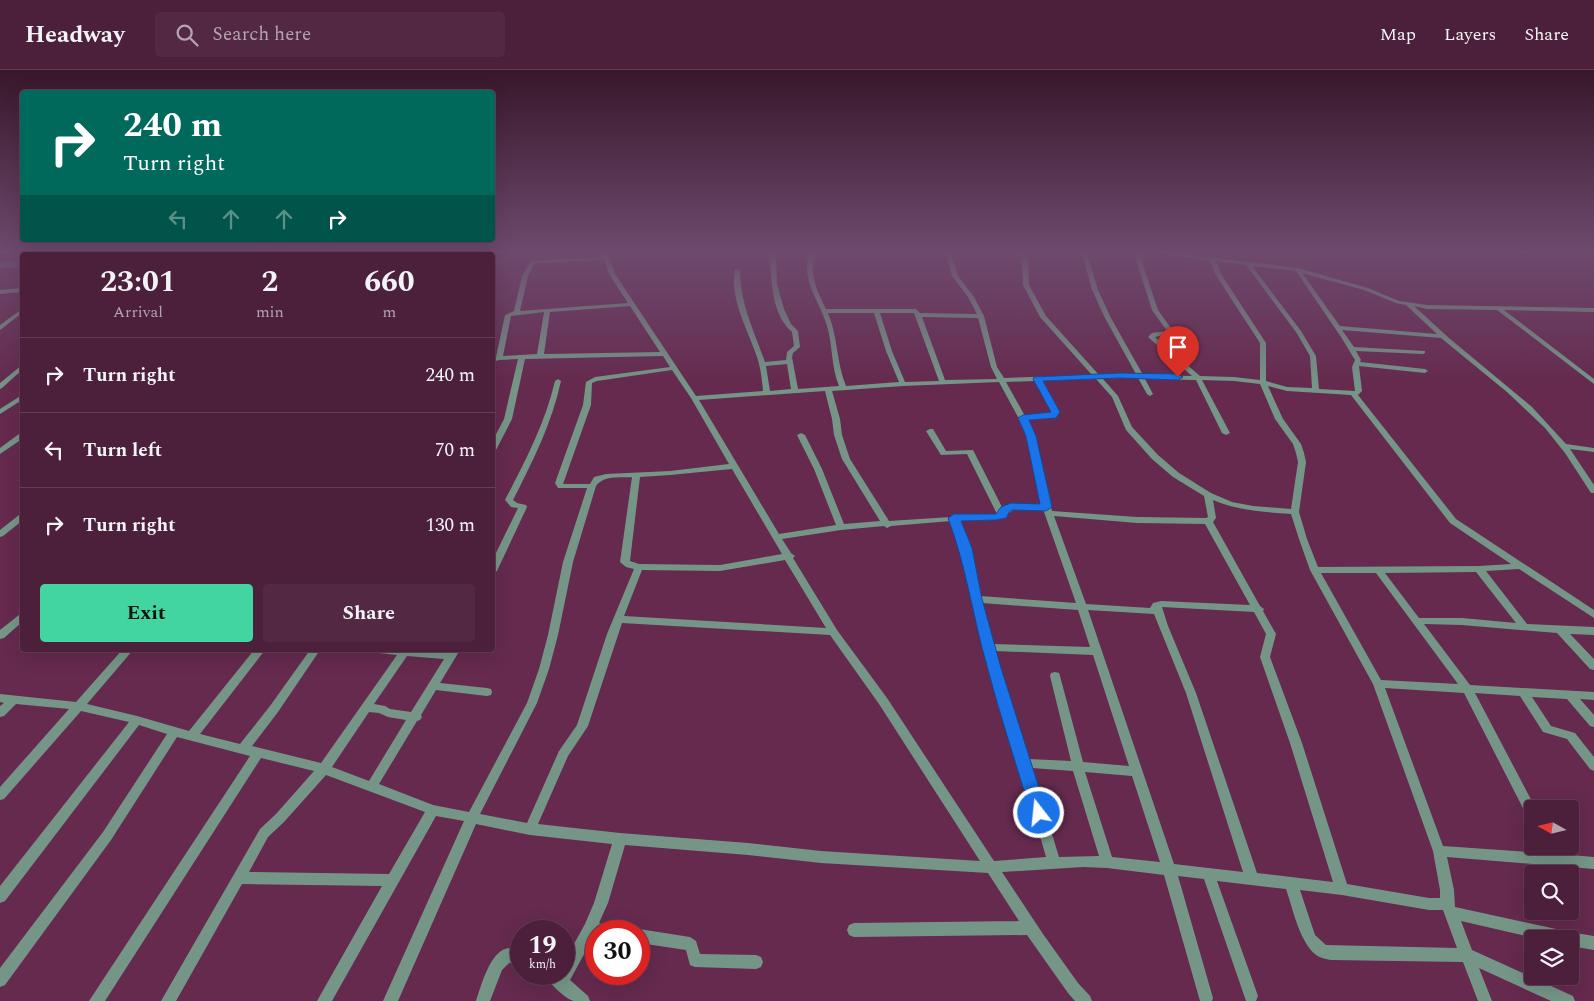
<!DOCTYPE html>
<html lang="en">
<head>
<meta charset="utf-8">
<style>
  :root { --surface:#4c203a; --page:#532842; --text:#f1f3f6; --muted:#b2a3af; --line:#633e54; --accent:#42d4a1 }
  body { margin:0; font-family:Spectral,serif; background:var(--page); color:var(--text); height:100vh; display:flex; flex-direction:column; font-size:19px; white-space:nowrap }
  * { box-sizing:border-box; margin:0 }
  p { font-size:16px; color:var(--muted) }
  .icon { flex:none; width:28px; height:28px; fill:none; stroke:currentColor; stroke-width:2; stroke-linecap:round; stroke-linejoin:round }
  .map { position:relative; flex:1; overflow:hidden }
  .panel { position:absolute; left:20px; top:182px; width:475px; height:400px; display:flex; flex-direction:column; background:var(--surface); border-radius:5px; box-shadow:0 5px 20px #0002,0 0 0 1px var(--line) }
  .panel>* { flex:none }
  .hud { position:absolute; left:20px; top:20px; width:475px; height:152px; border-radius:5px; box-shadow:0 5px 20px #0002,0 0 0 1px var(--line); background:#00695c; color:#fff; overflow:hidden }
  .needle { width:32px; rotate:278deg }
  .fabs { position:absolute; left:1524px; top:730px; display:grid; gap:10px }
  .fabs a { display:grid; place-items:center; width:55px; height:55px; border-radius:5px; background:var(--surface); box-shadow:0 5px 20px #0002,0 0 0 1px var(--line); font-size:25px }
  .speed { position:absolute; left:510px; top:850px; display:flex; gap:10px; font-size:25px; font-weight:700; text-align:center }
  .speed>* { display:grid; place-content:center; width:65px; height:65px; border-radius:50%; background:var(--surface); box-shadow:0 5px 20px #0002,0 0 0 1px var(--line); line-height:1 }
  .speed small { font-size:12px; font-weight:400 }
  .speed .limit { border:8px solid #d22; background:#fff; color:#111 }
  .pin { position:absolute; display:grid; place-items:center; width:42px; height:42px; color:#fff; margin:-51px -21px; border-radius:50% 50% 50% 0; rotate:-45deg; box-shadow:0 0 5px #0007 }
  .pin .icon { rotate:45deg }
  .me { position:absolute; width:55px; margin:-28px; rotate:344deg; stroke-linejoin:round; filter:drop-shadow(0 0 4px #0008) }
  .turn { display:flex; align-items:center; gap:18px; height:105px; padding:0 20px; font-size:22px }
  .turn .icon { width:65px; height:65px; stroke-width:2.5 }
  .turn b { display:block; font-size:35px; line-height:42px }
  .lanes { display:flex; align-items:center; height:48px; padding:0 20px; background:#0003; justify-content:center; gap:25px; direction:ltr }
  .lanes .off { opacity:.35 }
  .eta { display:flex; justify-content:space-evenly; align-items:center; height:85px; text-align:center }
  .eta b { font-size:30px; font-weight:700; line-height:35px }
  .primary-button { display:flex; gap:10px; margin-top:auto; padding:10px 20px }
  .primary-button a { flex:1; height:58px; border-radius:5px; background:var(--accent); color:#111; font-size:20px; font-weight:700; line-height:58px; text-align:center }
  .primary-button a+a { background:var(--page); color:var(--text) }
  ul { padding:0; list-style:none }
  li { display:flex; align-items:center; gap:15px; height:75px; padding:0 20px; border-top:1px solid var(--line) }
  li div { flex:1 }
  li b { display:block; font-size:19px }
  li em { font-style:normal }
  header { display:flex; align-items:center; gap:30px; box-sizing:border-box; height:70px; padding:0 25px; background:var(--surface); border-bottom:1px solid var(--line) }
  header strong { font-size:24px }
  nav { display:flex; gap:28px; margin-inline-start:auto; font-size:18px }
  .search { width:350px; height:45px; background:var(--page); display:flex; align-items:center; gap:12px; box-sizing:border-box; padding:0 18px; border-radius:5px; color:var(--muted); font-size:19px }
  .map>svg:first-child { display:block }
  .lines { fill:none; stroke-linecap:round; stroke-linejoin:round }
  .river { fill:#605d93; fill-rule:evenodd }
  .minor { fill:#759687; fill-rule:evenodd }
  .route { fill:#1a73e8; stroke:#114b97 }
</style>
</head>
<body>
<header>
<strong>Headway</strong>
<div class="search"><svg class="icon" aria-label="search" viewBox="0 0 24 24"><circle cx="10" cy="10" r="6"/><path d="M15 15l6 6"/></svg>Search here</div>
<nav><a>Map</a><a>Layers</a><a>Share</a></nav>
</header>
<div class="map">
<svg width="1594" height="931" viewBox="0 0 1594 931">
  <rect width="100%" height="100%" fill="#652a4e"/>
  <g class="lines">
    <g class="river">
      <path d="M82,183H98L81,185Z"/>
      <path d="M22,191V197L0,198V192Z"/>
    </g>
    <g class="minor">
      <path d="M287,183H306L300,185H284Z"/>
      <path d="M317,183H322V185H316Z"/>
      <path d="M344,183H349V185H343Z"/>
      <path d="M396,183H401V185H395Z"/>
      <path d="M428,183H433V185H427Z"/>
      <rect x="477" y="183" width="6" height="2"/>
      <path d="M602,183H607L615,204L696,326L763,321C762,311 761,300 758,290C749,262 729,229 735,199L740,200C740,233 754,261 765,292L786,290L787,282L794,276L792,262C771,244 771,209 770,183H776L777,214L784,239L791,254L798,261L800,277L793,283L792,287L798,319L839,316C831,297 833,276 827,256C820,231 801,212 809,183H814C809,204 817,221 826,239H916L920,243L977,244L968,227L952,206L946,183H951L958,206L974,227L984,246L997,297L1004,308L1092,305L1040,247L1023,215L1022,192L1020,183H1025L1028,192L1029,215L1046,246L1099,305L1136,304L1105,248L1092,220L1082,183H1087L1098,220L1111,248L1143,305L1192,306L1148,267L1152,263L1167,261L1152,240L1134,183H1139L1158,240L1173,261L1169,264L1155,267L1200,306L1234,307L1260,310V273L1215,204L1210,191L1157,183H1175L1298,198L1368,218L1399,231L1427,235L1594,238V242L1504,240L1594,309V314L1497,240L1427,239L1414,236L1449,268L1532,337L1566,374L1594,378V382L1570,379L1594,415V423H1591L1565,383L1545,358L1507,322L1441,268L1342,260L1354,277L1425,281V283L1423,284L1356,281L1361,290L1360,292L1425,299L1428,301L1425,303L1359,296L1362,321L1358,325L1456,449L1594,540V548L1519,499L1486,501L1527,554L1594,557V565L1570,564L1594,589V600L1590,599L1557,563L1462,555L1424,554L1470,615L1594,622V630L1580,629L1594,645V657L1590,656L1567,629L1532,627L1551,656L1575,663L1594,687V701L1590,699L1567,669L1543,662L1520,626L1475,623L1536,739H1532V749L1528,748L1464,623L1385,618L1443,776L1546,783L1543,776H1556L1560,784L1594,787V799L1447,787L1454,820L1455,837L1570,862L1594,866V880L1570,876V869H1539L1461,851L1472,880L1573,926L1575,931H1551L1479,898L1492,931H1478L1463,892L1331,890C1326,889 1320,888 1316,885C1299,871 1293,839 1286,819L1217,811L1258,926L1256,931H1246L1204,809L1178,806L1213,928L1212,931H1200L1164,805L1107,798L1083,797L1002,802L1043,864L1078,913L1090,926L1092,931H1075L1068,923L1027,865L854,867L849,865L847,860L849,855L854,853L1019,851L988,803L821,793L748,785L625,775L608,833L599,853L611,856L613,861H596V867L594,866L570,910L588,926L590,931C585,931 579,931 574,931C566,930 547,911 544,904H564V892L585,854L594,833L612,774L530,765L476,754L398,931H383L464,751L436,746L332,931H317L382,816L242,814L176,931H161L260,759L276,744L314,701L261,688L105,931H89L250,686L177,667L111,770L5,915L0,917V898L103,762L167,664L139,655L5,831L0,833V816L129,652L81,641L4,729L0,730V717L69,639L16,634L4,646L0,647V636L4,633L0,632V624L76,632L122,580H133L87,634L137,646L189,661L254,580H265L200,664L240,674L270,636L310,580H320L278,642L252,676L321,693L397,585L379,583L378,580H426L449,582L450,580H460L440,613L487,618L491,619L492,622L491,625L487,626L436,620L421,645L422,647L420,650L417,651L379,714L433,735L469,742L527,633L539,599L548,565L563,492L587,418H558L555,413L583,335L586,312L595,307L670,297L663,286L525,289L512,349L496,380L492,382V372L504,349L518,289L499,290L492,292V288L496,287L505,245L514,241L522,206L531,191L603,187ZM604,190L609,204L628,233L520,241L528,206L535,193ZM1216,191L1246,195L1296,262L1310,286L1312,318L1287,317L1266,311V273L1221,204ZM1252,196L1296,201L1341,267L1355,290L1352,297L1355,321L1319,319L1316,286L1301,261ZM1302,203L1364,220L1396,233L1406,235L1437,264L1340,256ZM630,236L660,282L544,284L550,242ZM544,242L537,284L503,286L511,246ZM828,243H874L886,281L899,312L846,316C836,292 838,266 828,243ZM880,243H914L939,311L905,312L892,281ZM922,247L978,248L991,297L997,309L945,310ZM787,294L791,319L770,321L766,296ZM672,300L691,328L729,394L670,401L606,404L594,407L590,414H563L591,335L592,313L597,311ZM1120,308H1138L1147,324L1150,326L1153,324L1145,309L1196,310L1222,363L1226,365L1230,363L1202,310L1234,311L1260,314L1275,349L1293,374L1296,383L1298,392L1291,439L1253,436L1232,432L1211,423L1179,403L1158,385L1132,357L1118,326L1103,309ZM1096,309L1112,327L1126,360L1152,389L1173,407L1204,426L1208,447L1206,448L1137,447L1052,441L1032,358L1027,350L1055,348L1059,342L1041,311ZM1035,311L1051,342L1050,344L1025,346L1006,312ZM999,312L1024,358L1041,434H1015L1003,439L973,380L946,381L933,359H930L926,361L941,385L967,384L997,444L889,451L850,389L842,365L840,349L832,321L903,316ZM1268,316L1287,321L1351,325L1450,453L1511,494L1479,496L1318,497L1307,469L1299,442L1306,392L1304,383L1301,374L1283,349ZM825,321L832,349L834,365L842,389L880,451L844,454L822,399L805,365L801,363L797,365L814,399L836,455L779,464L699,330ZM732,399L782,484L720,495L639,494L630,491L640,407L670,405ZM632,407L620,492L626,497L634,499L607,564L577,655L559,681L527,753L480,744L537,633L549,599L558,565L573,492L596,416C604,405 619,408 632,407ZM1213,430C1239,441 1264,442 1291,444L1299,469L1310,500L1373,614L1433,781L1440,820V828H1429L1347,814L1302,673L1270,587L1276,564L1263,541L1264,539L1260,536L1213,452L1216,448ZM1021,438L1043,439L1076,533L980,526L970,478L959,450C972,450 988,452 1000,448C1009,446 1010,439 1021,438ZM1054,446L1137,453L1205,454L1250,535L1161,531L1153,533L1150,538L1086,534ZM951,451L962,478L971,529L989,598L1019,693L1046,787L994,791L887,628L837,560L793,488L795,486L791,483L782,469L841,460L884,456L887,458L891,456ZM785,490L826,558L624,546L642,500L720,501ZM1476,502L1516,553L1462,548H1419L1385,503ZM1321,503H1376L1458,614L1381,610ZM982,533L1078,540L1090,577L993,574ZM1162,537L1254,542L1266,564L1260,587L1290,673L1333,812L1257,803L1196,623L1168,556ZM1088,540L1154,544L1186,623L1243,802L1174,794ZM622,553L830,565L879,634L980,791L821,781L748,773L620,763L538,754L568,686L588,656ZM995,581L1093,585L1129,696L1083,692L1060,606L1059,603L1055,602L1051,603L1050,606L1071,691L1029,689ZM407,586L444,589L411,642L390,639L385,636L374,634ZM369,642L379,643L388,647L406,650L369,711L332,697ZM1032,698L1073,701L1099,786L1059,787ZM1085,702L1132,706L1160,792L1112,787ZM326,705L425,742L389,804L249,802L268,767L284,752ZM1300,820L1342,825L1429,840H1443L1457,878L1326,875L1315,865Z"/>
      <path d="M22,218V222L0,224V220Z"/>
      <path d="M22,239V243L0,260V255Z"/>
      <path d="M22,295V300L2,318L0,319V313Z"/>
      <path d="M558,309L561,311C552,353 533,391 513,430L517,433L526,435L527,437L497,501L492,504V491L518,438L511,437L505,430C525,391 545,354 555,311Z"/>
      <path d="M22,325V330L0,344V339Z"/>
      <path d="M19,364H22V369L0,384V378Z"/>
      <path d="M22,444V451L3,466L0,467V460L19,445Z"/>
      <path d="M22,544V552L4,568L0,569V560L19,545Z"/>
      <path d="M639,859L690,867L696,871L700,884L756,885L761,887L763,892L761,897L756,899L695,897L690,895L686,880L639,873V861H634Z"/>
      <path d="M521,878V892L509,893L502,900L490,931H476C481,916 488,890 501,881C506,877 515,878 521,878Z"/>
    </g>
  </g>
  <linearGradient id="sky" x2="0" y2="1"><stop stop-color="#38172b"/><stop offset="0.58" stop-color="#6d4a6e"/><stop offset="1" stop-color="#6d4a6e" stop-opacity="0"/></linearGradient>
  <rect width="1594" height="314" fill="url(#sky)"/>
  <path class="route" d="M1120,303L1178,304L1183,307L1178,310L1120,308L1043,311L1060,342L1056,348L1029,350L1036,366L1052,437L1046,441L1013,440L1010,441L1006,448L996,450L961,451L972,478L982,529L1001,598L1047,743L1045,748L1039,750L1034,748L1031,743C1016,694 1000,645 987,596C973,547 966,495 948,448L954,444H996L1001,437L1011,433L1040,434L1026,366L1018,348L1023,345L1051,342L1033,309L1034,307Z"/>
</svg>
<div class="fabs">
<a><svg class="needle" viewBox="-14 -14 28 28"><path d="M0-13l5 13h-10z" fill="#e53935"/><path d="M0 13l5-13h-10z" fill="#b2a3af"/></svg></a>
<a><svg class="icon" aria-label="search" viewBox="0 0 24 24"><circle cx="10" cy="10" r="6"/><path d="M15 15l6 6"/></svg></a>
<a><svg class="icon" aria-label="layers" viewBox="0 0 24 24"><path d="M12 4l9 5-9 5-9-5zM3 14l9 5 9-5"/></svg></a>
</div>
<div class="speed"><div>19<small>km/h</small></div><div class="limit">30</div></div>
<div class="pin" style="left:1178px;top:307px;background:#d93025"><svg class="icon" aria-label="arrive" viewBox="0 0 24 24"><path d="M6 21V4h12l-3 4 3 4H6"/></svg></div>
<svg class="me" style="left:1039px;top:743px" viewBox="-20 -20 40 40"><circle r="17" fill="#1a73e8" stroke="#fff" stroke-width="3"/><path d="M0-11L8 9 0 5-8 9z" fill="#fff"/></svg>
<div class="hud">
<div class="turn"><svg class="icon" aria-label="right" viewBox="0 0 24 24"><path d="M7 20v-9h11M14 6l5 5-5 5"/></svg><div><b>240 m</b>Turn right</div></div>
<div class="lanes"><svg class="icon off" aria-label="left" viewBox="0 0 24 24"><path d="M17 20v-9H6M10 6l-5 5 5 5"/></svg><svg class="icon off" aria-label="ahead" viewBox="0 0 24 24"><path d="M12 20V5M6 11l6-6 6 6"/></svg><svg class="icon off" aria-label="ahead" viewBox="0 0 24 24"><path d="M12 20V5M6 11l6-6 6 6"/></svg><svg class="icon" aria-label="right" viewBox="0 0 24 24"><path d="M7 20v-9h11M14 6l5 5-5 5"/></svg></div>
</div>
<section class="panel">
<div class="eta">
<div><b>23:01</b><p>Arrival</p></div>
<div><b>2</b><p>min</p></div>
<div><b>660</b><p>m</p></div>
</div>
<ul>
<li><svg class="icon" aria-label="right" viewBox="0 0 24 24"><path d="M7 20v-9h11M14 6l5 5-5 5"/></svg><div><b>Turn right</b></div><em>240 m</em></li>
<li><svg class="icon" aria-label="left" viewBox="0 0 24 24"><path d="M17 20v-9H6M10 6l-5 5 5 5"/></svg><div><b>Turn left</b></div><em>70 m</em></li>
<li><svg class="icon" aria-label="right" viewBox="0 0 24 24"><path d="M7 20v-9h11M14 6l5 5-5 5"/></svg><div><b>Turn right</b></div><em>130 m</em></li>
</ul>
<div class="primary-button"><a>Exit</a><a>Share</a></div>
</section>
</div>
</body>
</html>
